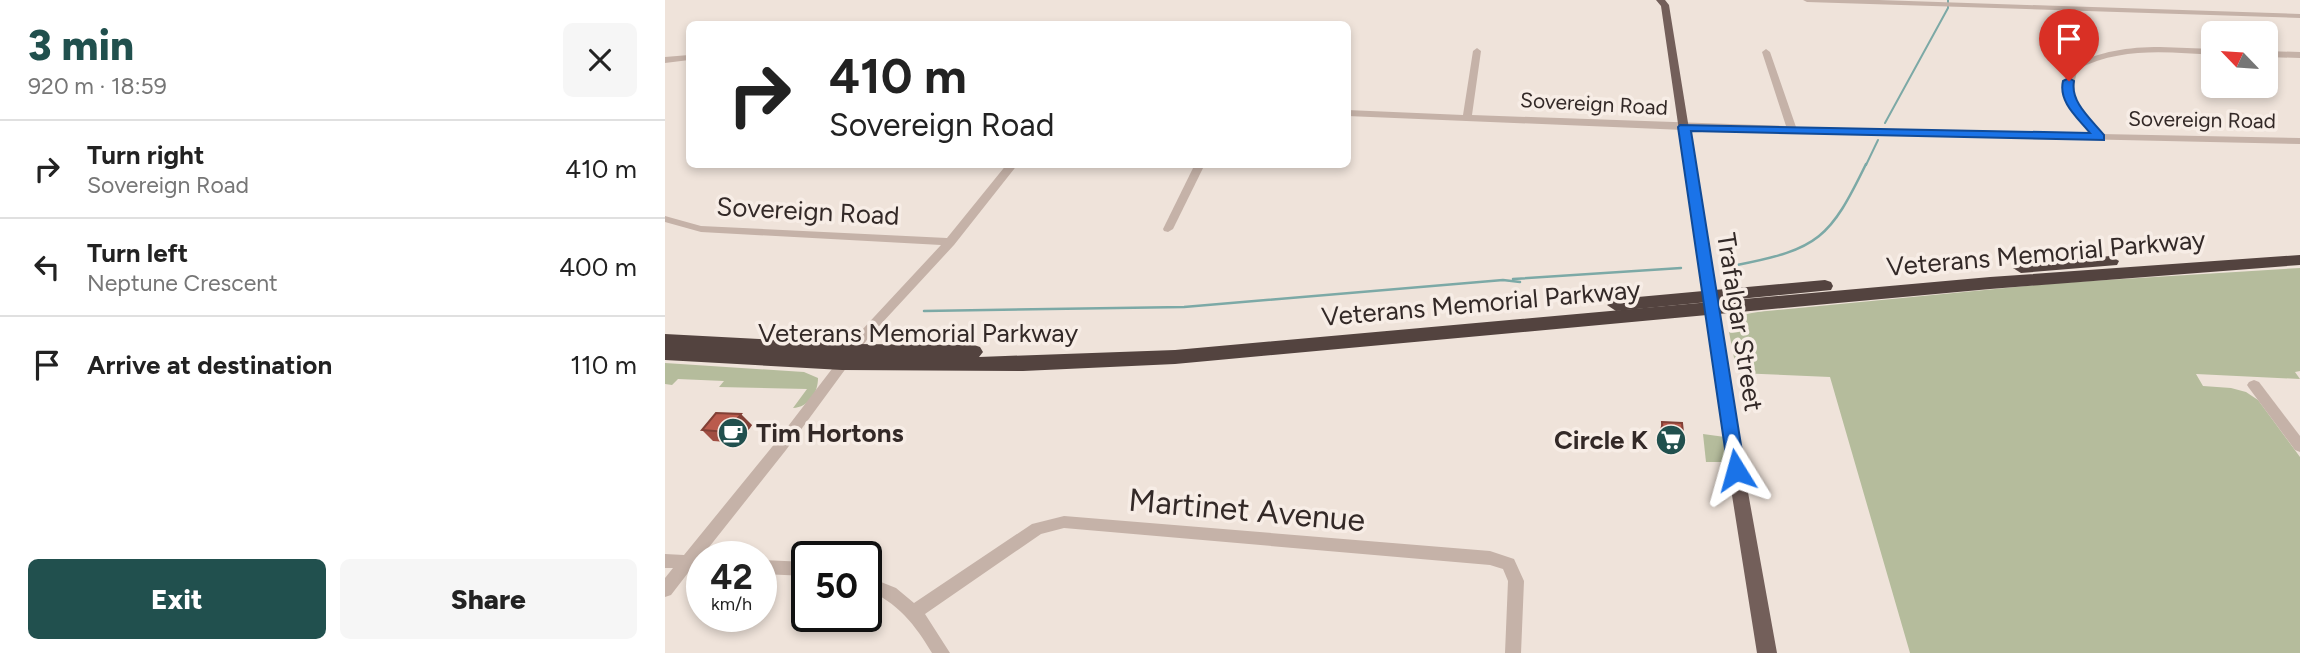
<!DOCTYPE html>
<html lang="en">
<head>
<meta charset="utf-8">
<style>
  :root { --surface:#fff; --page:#f6f6f6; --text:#222; --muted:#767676; --line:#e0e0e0; --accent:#21504e }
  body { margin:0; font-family:Figtree,sans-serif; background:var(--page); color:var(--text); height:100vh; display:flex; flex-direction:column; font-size:26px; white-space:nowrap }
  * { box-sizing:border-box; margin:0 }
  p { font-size:23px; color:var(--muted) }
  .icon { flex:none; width:38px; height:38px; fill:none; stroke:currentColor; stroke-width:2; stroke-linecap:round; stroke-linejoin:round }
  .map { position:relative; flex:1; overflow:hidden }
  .side { display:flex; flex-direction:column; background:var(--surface); width:665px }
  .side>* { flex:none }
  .banner { position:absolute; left:21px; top:21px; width:665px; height:147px; border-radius:10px; box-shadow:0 4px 10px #0003; background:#fff; color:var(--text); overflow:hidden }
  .needle { width:46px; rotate:295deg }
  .tools { position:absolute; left:1536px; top:21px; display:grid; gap:14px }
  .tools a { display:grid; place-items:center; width:77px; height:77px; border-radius:10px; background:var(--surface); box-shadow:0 4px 10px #0003; font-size:35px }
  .speed { position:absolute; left:21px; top:541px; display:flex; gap:14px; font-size:35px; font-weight:700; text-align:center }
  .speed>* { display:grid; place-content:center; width:91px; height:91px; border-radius:50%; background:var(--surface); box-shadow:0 4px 10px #0003; line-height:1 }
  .speed small { font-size:18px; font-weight:400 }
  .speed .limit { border:4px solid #111; border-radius:10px; background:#fff; color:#111 }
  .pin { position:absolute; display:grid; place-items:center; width:60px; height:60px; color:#fff; margin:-72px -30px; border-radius:50% 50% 50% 0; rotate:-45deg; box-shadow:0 0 7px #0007 }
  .pin .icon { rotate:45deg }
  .me { position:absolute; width:77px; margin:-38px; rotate:352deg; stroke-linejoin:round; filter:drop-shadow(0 0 5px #0008) }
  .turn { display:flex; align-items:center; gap:24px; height:147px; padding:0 28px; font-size:32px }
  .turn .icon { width:91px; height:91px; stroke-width:2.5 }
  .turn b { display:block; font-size:49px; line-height:60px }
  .round { display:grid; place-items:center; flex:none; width:74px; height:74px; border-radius:10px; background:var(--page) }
  .overview { display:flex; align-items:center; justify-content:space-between; height:119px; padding:0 28px }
  h1 { font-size:42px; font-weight:800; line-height:52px; color:var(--accent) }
  .primary-button { display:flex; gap:14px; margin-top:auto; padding:14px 28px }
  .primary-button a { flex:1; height:80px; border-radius:10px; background:var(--accent); color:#fff; font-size:28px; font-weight:800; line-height:80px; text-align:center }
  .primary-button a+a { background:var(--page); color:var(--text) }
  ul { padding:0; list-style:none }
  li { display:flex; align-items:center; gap:21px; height:98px; padding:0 28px; border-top:2px solid var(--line) }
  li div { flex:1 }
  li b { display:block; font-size:26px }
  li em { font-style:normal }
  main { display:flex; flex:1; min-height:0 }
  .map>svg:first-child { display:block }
  .green { fill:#b5bc9c }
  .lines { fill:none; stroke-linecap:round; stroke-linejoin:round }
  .stream-far1 { stroke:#7ca9a6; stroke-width:2 }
  .stream { stroke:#7ca9a6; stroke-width:2.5 }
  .minor { fill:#c5b2a8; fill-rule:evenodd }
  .major { fill:#735f5a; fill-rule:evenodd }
  .highway { fill:#53433f; fill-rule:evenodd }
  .wall { fill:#a04e42 }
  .shaded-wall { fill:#824036 }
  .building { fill:#ba5b4d; stroke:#824036; stroke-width:2 }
  .route { fill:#1a73e8; stroke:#114b97; stroke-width:2 }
  .labels { text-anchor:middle; stroke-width:7; stroke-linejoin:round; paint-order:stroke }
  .far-street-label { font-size:21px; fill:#332927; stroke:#f7ede6 }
  .street-label { font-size:26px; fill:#332927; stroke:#f7ede6 }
  .poi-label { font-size:26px; font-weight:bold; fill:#332927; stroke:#f7ede6; text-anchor:start }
  .near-street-label { font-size:32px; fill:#332927; stroke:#f7ede6 }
</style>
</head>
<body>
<main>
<section class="side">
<div class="overview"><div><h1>3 min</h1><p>920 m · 18:59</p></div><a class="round"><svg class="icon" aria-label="close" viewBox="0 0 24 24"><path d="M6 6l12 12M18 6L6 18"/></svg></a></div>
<ul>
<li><svg class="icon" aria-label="right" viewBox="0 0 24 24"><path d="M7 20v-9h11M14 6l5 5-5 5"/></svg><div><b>Turn right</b><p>Sovereign Road</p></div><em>410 m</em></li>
<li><svg class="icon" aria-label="left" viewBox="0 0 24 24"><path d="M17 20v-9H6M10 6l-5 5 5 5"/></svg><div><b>Turn left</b><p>Neptune Crescent</p></div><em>400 m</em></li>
<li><svg class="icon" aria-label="arrive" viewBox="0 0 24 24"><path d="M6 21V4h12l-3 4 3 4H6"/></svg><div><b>Arrive at destination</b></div><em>110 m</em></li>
</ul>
<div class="primary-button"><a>Exit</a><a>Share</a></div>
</section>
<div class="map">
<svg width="1635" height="653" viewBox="0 0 1635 653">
  <rect width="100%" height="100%" fill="#efe3da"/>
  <g class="green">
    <path d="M1635,268V371L1630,372L1635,379L1531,374L1538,386L1566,388L1581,392L1593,400L1635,457V653H1245L1165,377L1072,373L1064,332L1068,331C1068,313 1086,313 1102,311L1393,283Z"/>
    <path d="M0,363L139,372L153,378C153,393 144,407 128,408L142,389L54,387L59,381L13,379L7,385L0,384Z"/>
    <path d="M1038,434L1060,437L1063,462H1041Z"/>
  </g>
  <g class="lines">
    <g class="stream-far1">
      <path d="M1220,123L1283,8V0"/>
      <path d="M1201,165L1213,140"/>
    </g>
    <g class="stream">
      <path d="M1072,265C1154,249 1165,238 1201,164"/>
      <path d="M848,279L1016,268"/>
      <path d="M259,311L519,307L838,280L855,282"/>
    </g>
    <g class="minor">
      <path d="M1138,0H1214L1635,14V18L1142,2Z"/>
      <path d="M1495,47L1549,49V55C1502,52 1456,47 1413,69C1402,101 1418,111 1436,134L1635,138V144L1019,130L682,116V110L798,115L808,51L812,48L816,51L807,115L1121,126L1097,52L1101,49L1105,52L1131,127L1426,133C1407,110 1391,97 1406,66C1435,51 1463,47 1495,47Z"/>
      <path d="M1601,51L1635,52V58L1601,57Z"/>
      <path d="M24,55V60L0,63V57Z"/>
      <path d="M342,164H353L289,245L204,337L121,450L37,556V570L26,569L6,595L0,597V578L8,568H0V554L19,555L111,442L196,331L276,245L36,232L0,222V216L36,226L282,238Z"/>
      <path d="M530,164H540L508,229L503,232L499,231L498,229Z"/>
      <path d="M1589,380L1594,382L1635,436V452L1630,450L1584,388L1582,385L1584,382Z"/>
      <path d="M399,516L825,551L849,559L859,581L856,653H840L843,581L838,569L825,565L399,528L376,534L260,614L285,653H267C251,626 232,601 201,590V576L231,588L249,603L367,524Z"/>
      <path d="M96,560L142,562V576L96,574Z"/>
    </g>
    <path class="major" d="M991,0H1000L1004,5L1079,470L1112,653H1092L1063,470L996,6Z"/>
    <g class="highway">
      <path d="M1635,255V265L1325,289L510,364L358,371L177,370L0,360V346L15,347L0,346V334L187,344L309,345L315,347L318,352L314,357L510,350L1325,277Z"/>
      <path d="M1446,256L1454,261L1452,265L1356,273L1348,268L1356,263Z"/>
      <path d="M1160,280L1166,282L1168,286L1166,290L951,311L942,305L951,299Z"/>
    </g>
  </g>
  <g class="wall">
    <path d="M997,422L1019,442L1017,450L997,449L995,430Z"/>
    <path d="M87,425L74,443L48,441L37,430Z"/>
  </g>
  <path class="shaded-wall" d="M76,414L87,425L74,443L62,432Z"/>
  <g class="building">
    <path d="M51,413L76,414L62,432L37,430Z"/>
    <path d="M997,422L1017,423L1019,442L998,441Z"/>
  </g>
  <path class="route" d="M1404,78L1409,81C1405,102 1426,119 1439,135V140L1026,131L1080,470L1077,476L1071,478L1064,476L1013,127L1015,125L1425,133C1413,118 1393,102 1398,81Z"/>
  <defs>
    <g id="cafe-disc" transform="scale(1.575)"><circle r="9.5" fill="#21504e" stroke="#f7ede6"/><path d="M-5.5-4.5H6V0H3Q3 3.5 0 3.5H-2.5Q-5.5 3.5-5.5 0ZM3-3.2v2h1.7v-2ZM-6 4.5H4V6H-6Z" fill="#fff"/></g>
    <g id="supermarket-disc" transform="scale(1.575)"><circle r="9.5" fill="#21504e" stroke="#f7ede6"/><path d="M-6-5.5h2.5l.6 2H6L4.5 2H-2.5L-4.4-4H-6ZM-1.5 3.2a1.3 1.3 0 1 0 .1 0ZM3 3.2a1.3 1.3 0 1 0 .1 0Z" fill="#fff"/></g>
  </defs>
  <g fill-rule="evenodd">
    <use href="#cafe-disc" x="68" y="433"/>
    <use href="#supermarket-disc" x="1006" y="440"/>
  </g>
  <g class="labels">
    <g class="far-street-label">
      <text transform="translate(929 104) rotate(3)" y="7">Sovereign Road</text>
      <text transform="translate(1537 120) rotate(1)" y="7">Sovereign Road</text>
    </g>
    <g class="street-label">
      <text transform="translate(143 211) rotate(3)" y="9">Sovereign Road</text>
      <text transform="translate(1381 253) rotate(-5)" y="9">Veterans Memorial Parkway</text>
      <text transform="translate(816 303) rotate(-5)" y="9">Veterans Memorial Parkway</text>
      <text transform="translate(1075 322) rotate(81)" y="9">Trafalgar Street</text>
      <text x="253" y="342">Veterans Memorial Parkway</text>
    </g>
    <g class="poi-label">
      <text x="91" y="442">Tim Hortons</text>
      <text x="983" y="449" text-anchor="end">Circle K</text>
    </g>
    <g class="near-street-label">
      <text transform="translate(582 510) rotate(5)" y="11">Martinet Avenue</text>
    </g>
  </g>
</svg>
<div class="tools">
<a><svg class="needle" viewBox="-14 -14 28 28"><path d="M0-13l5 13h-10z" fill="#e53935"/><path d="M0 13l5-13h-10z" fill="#767676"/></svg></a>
</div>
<div class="speed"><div>42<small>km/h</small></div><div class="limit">50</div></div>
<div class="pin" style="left:1404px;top:81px;background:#d93025"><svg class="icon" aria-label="arrive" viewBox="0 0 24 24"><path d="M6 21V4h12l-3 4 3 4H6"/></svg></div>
<svg class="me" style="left:1071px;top:470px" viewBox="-20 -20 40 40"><path d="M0-17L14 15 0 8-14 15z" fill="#1a73e8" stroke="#fff" stroke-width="4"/></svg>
<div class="banner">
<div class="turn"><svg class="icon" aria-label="right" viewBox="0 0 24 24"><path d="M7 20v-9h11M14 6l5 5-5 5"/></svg><div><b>410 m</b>Sovereign Road</div></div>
</div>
</div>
</main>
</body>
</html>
